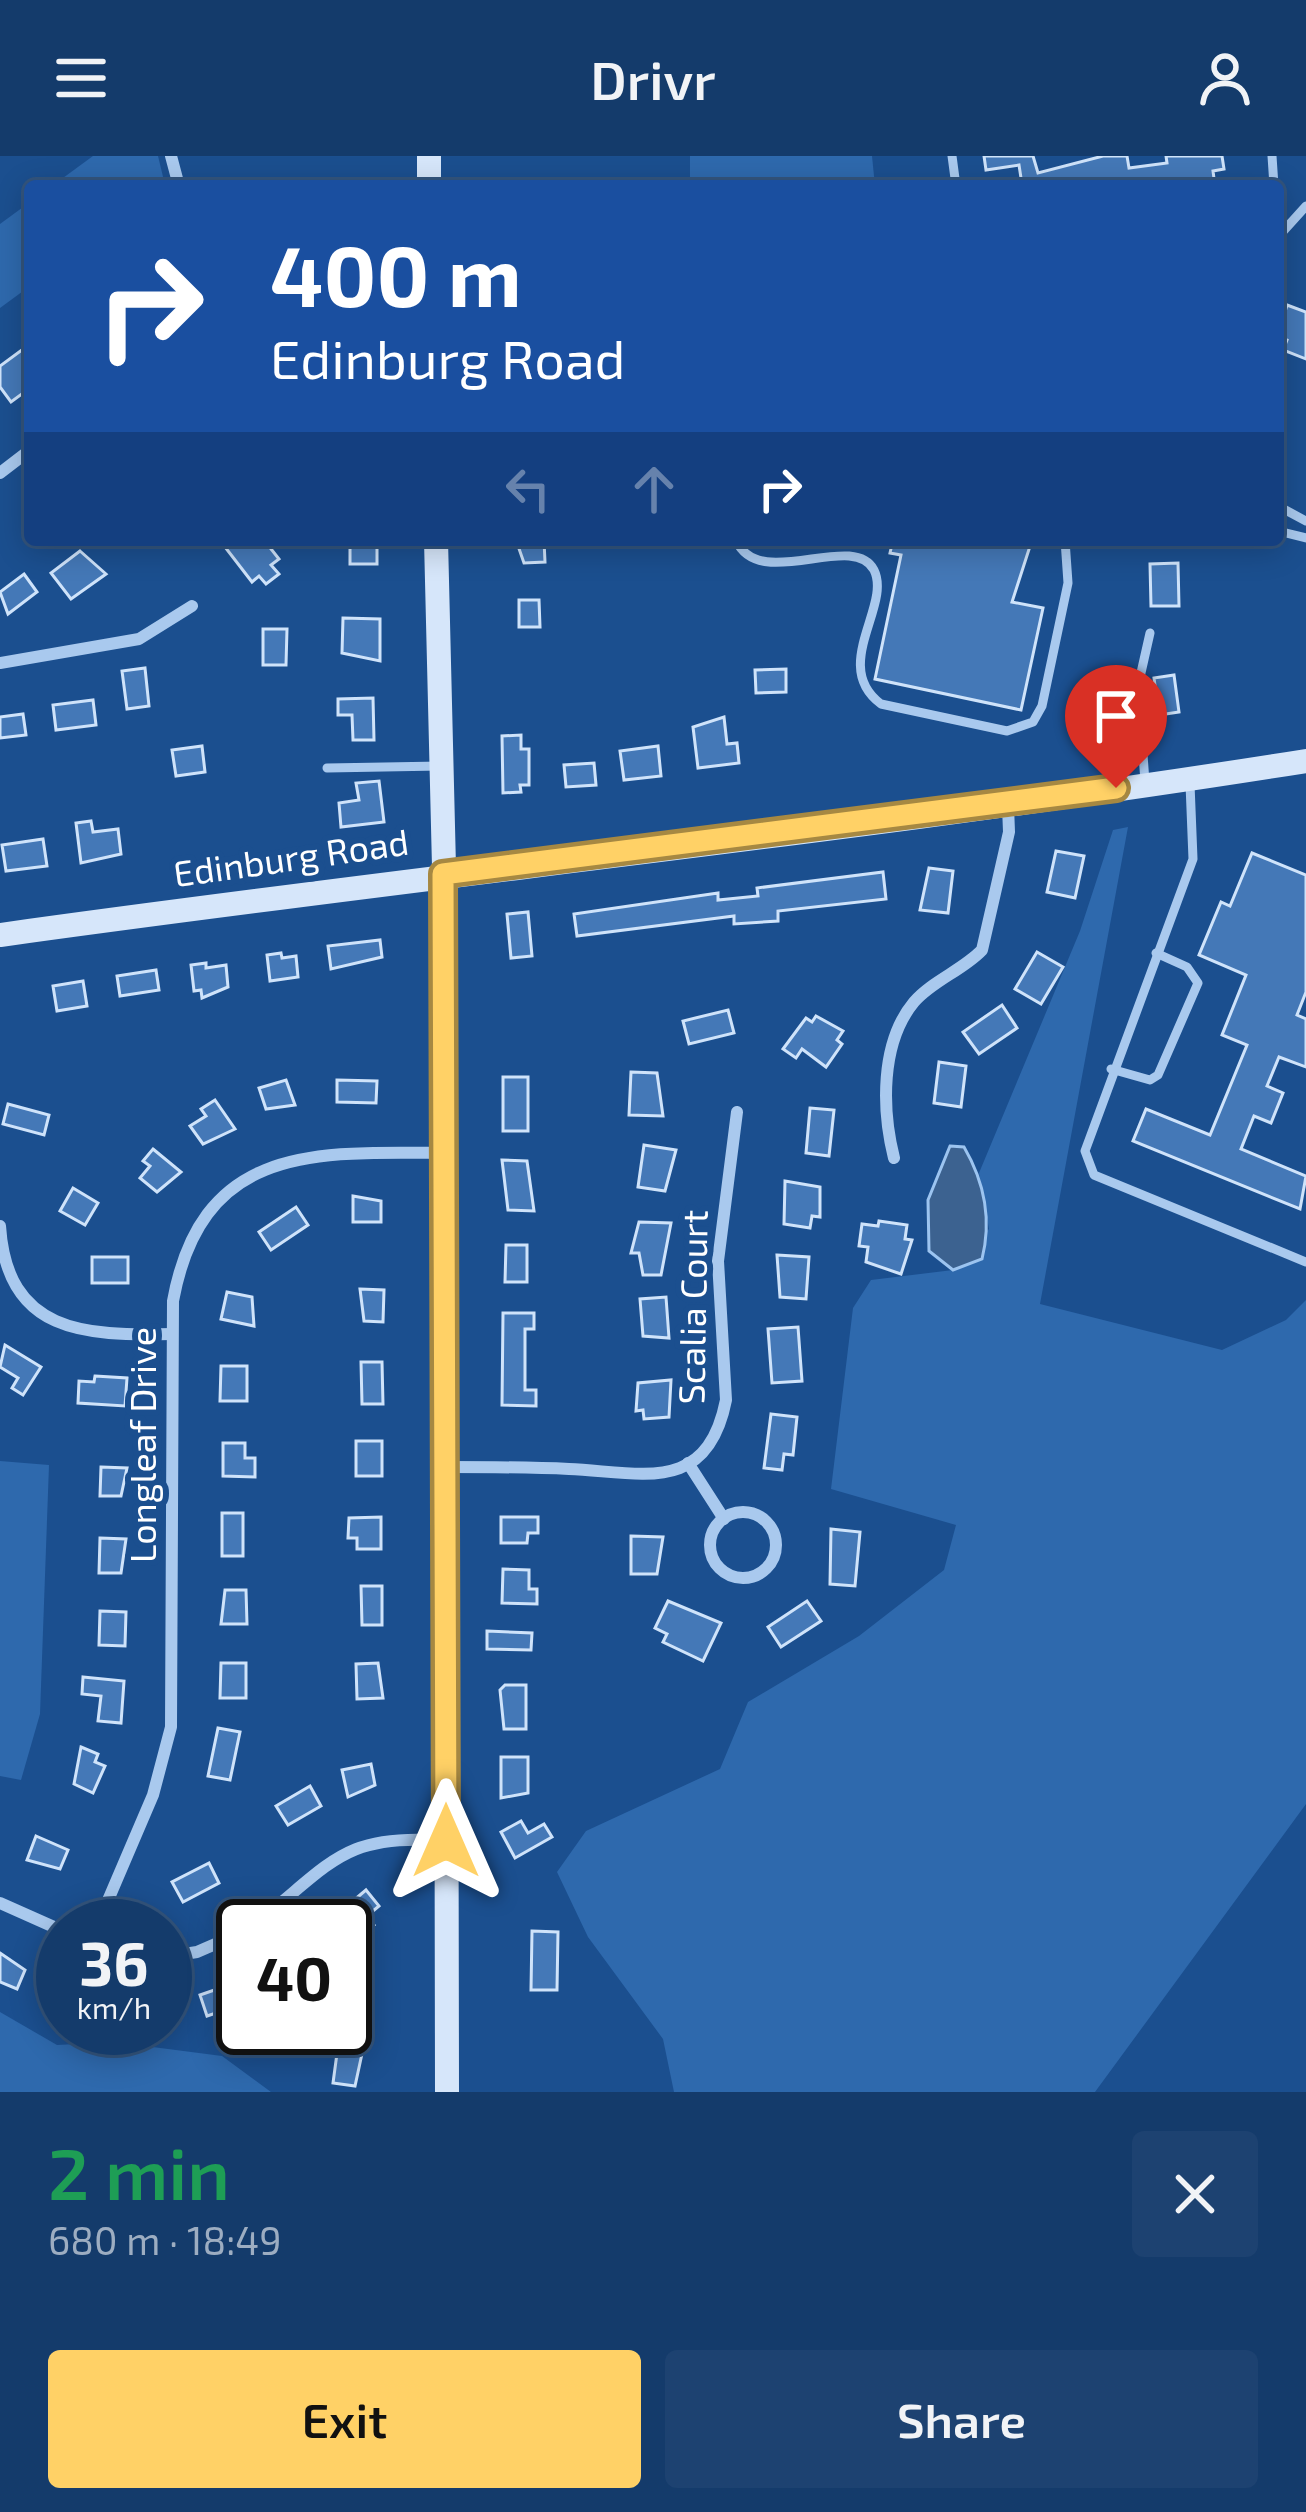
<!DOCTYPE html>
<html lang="en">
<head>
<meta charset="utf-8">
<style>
  :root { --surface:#143b6b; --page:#1d4271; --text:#f1f3f6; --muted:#9dadc1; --line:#33557e; --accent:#ffd166 }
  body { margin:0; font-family:"Exo 2",sans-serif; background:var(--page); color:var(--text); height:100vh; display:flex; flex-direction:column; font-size:45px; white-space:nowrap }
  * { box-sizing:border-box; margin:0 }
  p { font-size:39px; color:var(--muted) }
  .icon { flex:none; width:66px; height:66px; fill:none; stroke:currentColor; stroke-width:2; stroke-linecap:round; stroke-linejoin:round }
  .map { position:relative; height:1936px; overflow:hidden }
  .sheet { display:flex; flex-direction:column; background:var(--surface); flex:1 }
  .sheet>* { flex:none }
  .hud { position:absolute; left:24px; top:24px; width:1260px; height:366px; border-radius:12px; box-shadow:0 6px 30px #0003,0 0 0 3px var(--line); background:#1a4fa0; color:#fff; overflow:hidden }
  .speed { position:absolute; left:36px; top:1743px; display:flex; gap:24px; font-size:60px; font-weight:700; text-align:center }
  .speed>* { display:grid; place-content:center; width:156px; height:156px; border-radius:50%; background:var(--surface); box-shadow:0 6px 30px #0003,0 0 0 3px var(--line); line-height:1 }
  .speed small { font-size:30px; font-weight:400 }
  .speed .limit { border:6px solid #111; border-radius:18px; background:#fff; color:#111 }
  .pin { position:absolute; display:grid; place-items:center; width:102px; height:102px; color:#fff; margin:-123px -51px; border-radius:50% 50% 50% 0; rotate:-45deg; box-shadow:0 0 12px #0007 }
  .pin .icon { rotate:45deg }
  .me { position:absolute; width:132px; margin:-66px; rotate:0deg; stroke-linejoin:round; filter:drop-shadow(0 0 9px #0008) }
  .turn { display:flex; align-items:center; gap:42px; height:252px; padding:0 48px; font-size:54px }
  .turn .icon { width:156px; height:156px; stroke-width:2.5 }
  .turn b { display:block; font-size:84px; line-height:102px }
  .lanes { display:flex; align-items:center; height:114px; padding:0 48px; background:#0003; justify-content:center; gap:60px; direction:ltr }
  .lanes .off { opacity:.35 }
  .round { display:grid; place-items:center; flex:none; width:126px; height:126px; border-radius:12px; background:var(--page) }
  .summary { display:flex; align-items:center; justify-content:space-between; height:204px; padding:0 48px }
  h1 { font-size:72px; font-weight:600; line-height:90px; color:#1e9e55 }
  .primary-button { display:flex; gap:24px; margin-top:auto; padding:24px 48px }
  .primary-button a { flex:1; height:138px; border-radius:12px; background:var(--accent); color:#111; font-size:48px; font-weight:600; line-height:138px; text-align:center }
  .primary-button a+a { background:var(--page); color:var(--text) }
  header { display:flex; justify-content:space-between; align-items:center; height:156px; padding:0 48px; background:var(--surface); font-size:54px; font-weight:600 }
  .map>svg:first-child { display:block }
  .green { fill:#2e69ad }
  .water { fill:#3c6290; stroke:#9cc4f0; stroke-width:3 }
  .building { fill:#4478b7; stroke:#cfe3fa; stroke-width:3 }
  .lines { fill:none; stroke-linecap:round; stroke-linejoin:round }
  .lane { stroke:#a9c9ee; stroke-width:9 }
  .street { stroke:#a9c9ee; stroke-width:12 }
  .secondary { stroke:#d6e6fa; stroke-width:24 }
  .route-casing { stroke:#a68842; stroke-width:30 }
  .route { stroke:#ffd166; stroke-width:21 }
  .labels { text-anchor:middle; stroke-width:12; stroke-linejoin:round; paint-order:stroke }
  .street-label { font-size:36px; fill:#fff; stroke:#1b4f8f }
</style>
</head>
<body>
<header><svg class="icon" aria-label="menu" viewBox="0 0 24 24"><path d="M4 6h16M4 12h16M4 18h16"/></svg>Drivr<svg class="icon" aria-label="person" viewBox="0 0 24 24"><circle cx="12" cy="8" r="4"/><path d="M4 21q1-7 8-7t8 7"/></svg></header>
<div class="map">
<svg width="1306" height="1936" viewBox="0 0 1306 1936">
  <rect width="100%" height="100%" fill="#1b4f8f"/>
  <g class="green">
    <path d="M93,0H158L165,29L52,30Z"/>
    <path d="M690,0H872L875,30H690Z"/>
    <path d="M30,46V130L0,152V68Z"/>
    <path d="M1128,671L1040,1148L1222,1194L1286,1164L1306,1144V1648L1095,1936H674L663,1883L588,1781L557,1716L586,1675L720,1613L748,1546L859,1480L944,1414L956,1369L831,1333L853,1152L871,1124L953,1114L989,1073L979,1017L1080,775L1113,674Z"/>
    <path d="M0,1305L49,1309L40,1558L21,1624L0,1620Z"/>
    <path d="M0,1856L57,1889L114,1886L222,1900L271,1936H0Z"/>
  </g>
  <path class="water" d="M950,990L964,991C985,1027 992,1063 982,1103L953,1114L929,1095L928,1044Z"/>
  <g class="building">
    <path d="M984,0H1033L1038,17L1103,0H1127L1129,12L1167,7L1166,0H1222L1224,13L1213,15L1215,30H1006L1021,22L1019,9L986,14Z"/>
    <path d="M1287,149L1306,156V203L1283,194L1287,184L1278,180Z"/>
    <path d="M30,188V232L11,246L0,231V210Z"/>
    <path d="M234,384H264L279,403L271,409L279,418L266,428L259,420L252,426L225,391Z"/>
    <rect x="350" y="384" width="27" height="24"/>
    <path d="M516,384H544L545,406L524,407Z"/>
    <path d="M893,384H1032L1012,446L1043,452L1021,554L875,523L901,399L890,397Z"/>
    <path d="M80,395L106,418L71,443L51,417Z"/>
    <path d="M1178,407L1179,450H1151L1150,408Z"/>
    <path d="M24,418L37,436L8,458L0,436Z"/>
    <path d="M519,444H539L540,471H519Z"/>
    <path d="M343,462L380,463V505L342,497Z"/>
    <path d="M263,473H287L286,509H263Z"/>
    <path d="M145,512L149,550L127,553L122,515Z"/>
    <path d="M786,513V536L756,537L755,514Z"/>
    <path d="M1174,519L1179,556L1159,559L1154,522Z"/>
    <path d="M1126,538L1128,556L1087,561L1085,544Z"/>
    <path d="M373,542L374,584H353L352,559H338V543Z"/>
    <path d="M93,544L96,569L56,574L53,549Z"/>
    <path d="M23,558L26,579L0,582V561Z"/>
    <path d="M724,561L727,588L737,587L739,607L698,612L693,571Z"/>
    <path d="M521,579V593H529V629H520L521,636L503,637L502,580Z"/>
    <path d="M202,590L205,616L176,620L172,594Z"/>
    <path d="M658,590L661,620L624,624L620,595Z"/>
    <path d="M594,607L596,629L566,631L564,609Z"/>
    <path d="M379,625L384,666L341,671L339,647L359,644L356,627Z"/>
    <path d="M91,665L93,676L118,673L121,698L81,707L76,667Z"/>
    <path d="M43,683L47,710L6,715L2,689Z"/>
    <path d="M1056,695L1084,700L1075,742L1047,736Z"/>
    <path d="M1252,697L1306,719V836L1297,859L1306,863V911L1279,901L1267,930L1283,937L1271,967L1254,960L1241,993L1306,1020L1300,1053L1133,985L1146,953L1210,979L1247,889L1222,879L1246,819L1199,799L1221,746L1230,750Z"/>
    <path d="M929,712L953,715L948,757L920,754Z"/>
    <path d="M883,716L886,743L778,755V765L734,768V760L577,780L574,758L718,737V744L758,740L757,732Z"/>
    <path d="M528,756L532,800L511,802L507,758Z"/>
    <path d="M380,784L382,801L331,813L328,790Z"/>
    <path d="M1037,796L1063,811L1041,848L1015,833Z"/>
    <path d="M281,797L282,802L296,800L298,821L270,825L267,799Z"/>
    <path d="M206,807V812L226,809L228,831L202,842L201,834L194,835L191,809Z"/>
    <path d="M156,814L159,834L120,840L117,820Z"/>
    <path d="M83,825L87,850L57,855L53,830Z"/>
    <path d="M1002,849L1017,872L979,898L963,876Z"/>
    <path d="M728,854L734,877L689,888L683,865Z"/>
    <path d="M816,860L843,875L837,884L842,888L826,911L802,893L796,902L783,893L806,862L812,866Z"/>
    <path d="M939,906L966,910L961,951L934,947Z"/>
    <path d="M631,916L657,917L663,960L629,959Z"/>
    <rect x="503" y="921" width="25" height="54"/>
    <path d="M286,924L295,949L266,953L259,932Z"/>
    <path d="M337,924L377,925L376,947L337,946Z"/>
    <path d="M215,944L235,973L203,988L190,970L206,960L201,953Z"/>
    <path d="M8,948L49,959L44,979L3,968Z"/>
    <path d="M810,952L834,954L829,1000L806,997Z"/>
    <path d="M644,989L676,994L665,1035L638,1031Z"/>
    <path d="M153,993L181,1016L157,1036L140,1022L150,1010L143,1005Z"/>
    <path d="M502,1004L527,1005L534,1055L508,1054Z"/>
    <path d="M785,1025L820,1031V1061L812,1060L810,1072L784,1068Z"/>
    <path d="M73,1032L98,1047L85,1069L60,1055Z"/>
    <path d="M353,1040L381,1045V1066H353Z"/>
    <path d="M296,1051L308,1069L271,1094L259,1076Z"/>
    <path d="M879,1065L907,1069L905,1083L912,1084L901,1118L866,1106L868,1091L859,1090L862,1068L878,1070Z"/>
    <path d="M639,1066L671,1067L661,1119H643L639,1097H631Z"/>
    <path d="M506,1089H527V1126H505Z"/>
    <path d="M777,1099L809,1101L806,1143L780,1141Z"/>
    <rect x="92" y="1101" width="36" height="26"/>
    <path d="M360,1133L384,1134L383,1166L364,1165Z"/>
    <path d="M227,1136L252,1141L254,1170L221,1163Z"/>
    <path d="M666,1141L669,1182L643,1180L640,1143Z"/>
    <path d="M503,1157H534V1173H525V1234H536V1250L502,1249Z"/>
    <path d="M798,1171L802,1225L772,1227L768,1173Z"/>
    <path d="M5,1189L41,1211L23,1239L12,1232L18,1222L0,1211Z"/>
    <path d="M361,1206H382L383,1248H362Z"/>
    <path d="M221,1210H247V1245H220Z"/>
    <path d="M95,1220L127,1222L125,1250L78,1247L79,1225L94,1226Z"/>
    <path d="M671,1224L669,1261L644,1263L643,1254L636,1255L638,1227Z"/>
    <path d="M771,1258L797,1261L793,1299L784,1298L782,1314L764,1312Z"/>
    <rect x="356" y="1285" width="26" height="35"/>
    <path d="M223,1287H245V1302H255V1321L223,1320Z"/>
    <path d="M101,1311L127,1312L121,1340H100Z"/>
    <rect x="222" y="1357" width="21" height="43"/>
    <path d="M381,1361V1393H357V1382H348L349,1362Z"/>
    <path d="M501,1361H538V1377H528L527,1387H501Z"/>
    <path d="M831,1373L860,1376L855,1430L830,1428Z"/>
    <path d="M631,1380L663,1381L657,1418H631Z"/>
    <path d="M100,1382L126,1383L121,1417H99Z"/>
    <path d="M503,1413L529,1414V1433H537V1448L502,1447Z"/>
    <path d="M361,1430H382V1469H362Z"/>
    <path d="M225,1434H246L247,1468H221Z"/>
    <path d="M668,1445L721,1467L703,1505L663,1486L667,1478L655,1472Z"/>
    <path d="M807,1445L821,1465L781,1491L768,1471Z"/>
    <path d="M100,1455L126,1456L125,1490L99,1489Z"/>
    <path d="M487,1475L532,1477L531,1494L487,1493Z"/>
    <path d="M221,1507H246V1542H220Z"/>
    <path d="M378,1507L383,1542L357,1543L356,1508Z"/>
    <path d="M83,1521L124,1525L121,1567L98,1565L101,1540L82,1538Z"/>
    <path d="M505,1529H526V1573H504L500,1534Z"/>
    <path d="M218,1572L240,1576L230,1624L208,1620Z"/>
    <path d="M81,1591L98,1598L95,1606L105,1610L93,1637L74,1628Z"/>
    <path d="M501,1601H528V1637L501,1642Z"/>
    <path d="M371,1608L375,1629L348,1641L342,1614Z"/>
    <path d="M310,1630L321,1650L288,1669L276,1650Z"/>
    <path d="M521,1665L528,1677L544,1668L552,1681L515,1702L501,1676Z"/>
    <path d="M36,1680L68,1694L60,1713L27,1704Z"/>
    <path d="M209,1707L219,1727L183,1746L172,1726Z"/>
    <path d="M366,1734L379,1750L367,1760L374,1769L361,1780L352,1770H323Z"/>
    <path d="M532,1775L558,1776L557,1834H531Z"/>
    <path d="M0,1797L25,1814L17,1833L0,1826Z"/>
    <path d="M243,1824V1848L207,1860L200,1839Z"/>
    <path d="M338,1890L363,1893L355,1930L333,1927Z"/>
  </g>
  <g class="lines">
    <g class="lane">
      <path d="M952,0L956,30"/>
      <path d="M1272,0L1274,30"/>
      <path d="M1278,81L1306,50"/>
      <path d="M1278,350L1306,365"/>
      <path d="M1278,375L1306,382"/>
      <path d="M736,384C759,437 853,374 874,414C892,450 830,510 881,548L1007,575L1033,566L1042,550L1068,427L1065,384"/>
      <path d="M327,612L441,610"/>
      <path d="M1145,626L1138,530L1150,477"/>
      <path d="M1190,628L1193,703L1085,995L1094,1019L1306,1106"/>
      <path d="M1111,913L1150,924L1158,919L1198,827L1187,811L1156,797"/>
    </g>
    <g class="street">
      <path d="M171,0L179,30"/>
      <path d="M0,317L30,294"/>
      <path d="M0,507L139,483L192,450"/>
      <path d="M894,1002C882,954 880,887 914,846C932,825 963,814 982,794L1009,676L1008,650"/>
      <path d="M0,1070C7,1177 84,1180 172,1178"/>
      <path d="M688,1307L724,1363"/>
      <path d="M447,1311C488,1311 528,1311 569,1313C640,1316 707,1340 726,1244L718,1105L737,956"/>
      <circle cx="743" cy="1389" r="33"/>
      <path d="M0,1747L63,1775"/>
      <path d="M97,1770L153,1639L171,1571L173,1145C202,987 317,996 445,997"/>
      <path d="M252,1770C331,1710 340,1676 446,1685"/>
      <path d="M165,1801L197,1796L243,1776"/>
    </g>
    <g class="secondary">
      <path d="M429,0V30"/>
      <path d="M436,384L445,752L447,1936"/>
      <path d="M0,779C435,718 872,674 1306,605"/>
    </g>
  </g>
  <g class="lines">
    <g class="route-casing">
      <path id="route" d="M446,1685L443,718L1116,632"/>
    </g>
    <use href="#route" class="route"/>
  </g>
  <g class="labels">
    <g class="street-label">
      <text transform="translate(291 702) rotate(-8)" y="13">Edinburg Road</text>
      <text transform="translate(693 1151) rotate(-89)" y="13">Scalia Court</text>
      <text transform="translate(143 1289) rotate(-90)" y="13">Longleaf Drive</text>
    </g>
  </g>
</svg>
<div class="speed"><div>36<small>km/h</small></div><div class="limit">40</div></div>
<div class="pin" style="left:1116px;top:632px;background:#d93025"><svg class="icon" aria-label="arrive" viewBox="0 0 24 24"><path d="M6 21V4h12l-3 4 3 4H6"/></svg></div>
<svg class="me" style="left:446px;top:1685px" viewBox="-20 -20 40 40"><path d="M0-17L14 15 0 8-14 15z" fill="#ffd166" stroke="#fff" stroke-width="4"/></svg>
<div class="hud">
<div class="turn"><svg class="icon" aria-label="right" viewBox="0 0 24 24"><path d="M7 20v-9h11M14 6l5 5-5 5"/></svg><div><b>400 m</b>Edinburg Road</div></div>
<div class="lanes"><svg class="icon off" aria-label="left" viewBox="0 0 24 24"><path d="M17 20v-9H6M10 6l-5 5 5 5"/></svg><svg class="icon off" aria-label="ahead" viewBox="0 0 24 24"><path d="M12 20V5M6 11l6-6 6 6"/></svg><svg class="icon" aria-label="right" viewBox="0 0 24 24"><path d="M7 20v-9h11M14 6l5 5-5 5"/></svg></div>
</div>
</div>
<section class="sheet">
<div class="summary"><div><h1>2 min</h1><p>680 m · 18:49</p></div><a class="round"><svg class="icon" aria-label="close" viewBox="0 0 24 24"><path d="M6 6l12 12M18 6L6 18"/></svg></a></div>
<div class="primary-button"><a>Exit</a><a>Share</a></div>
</section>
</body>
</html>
